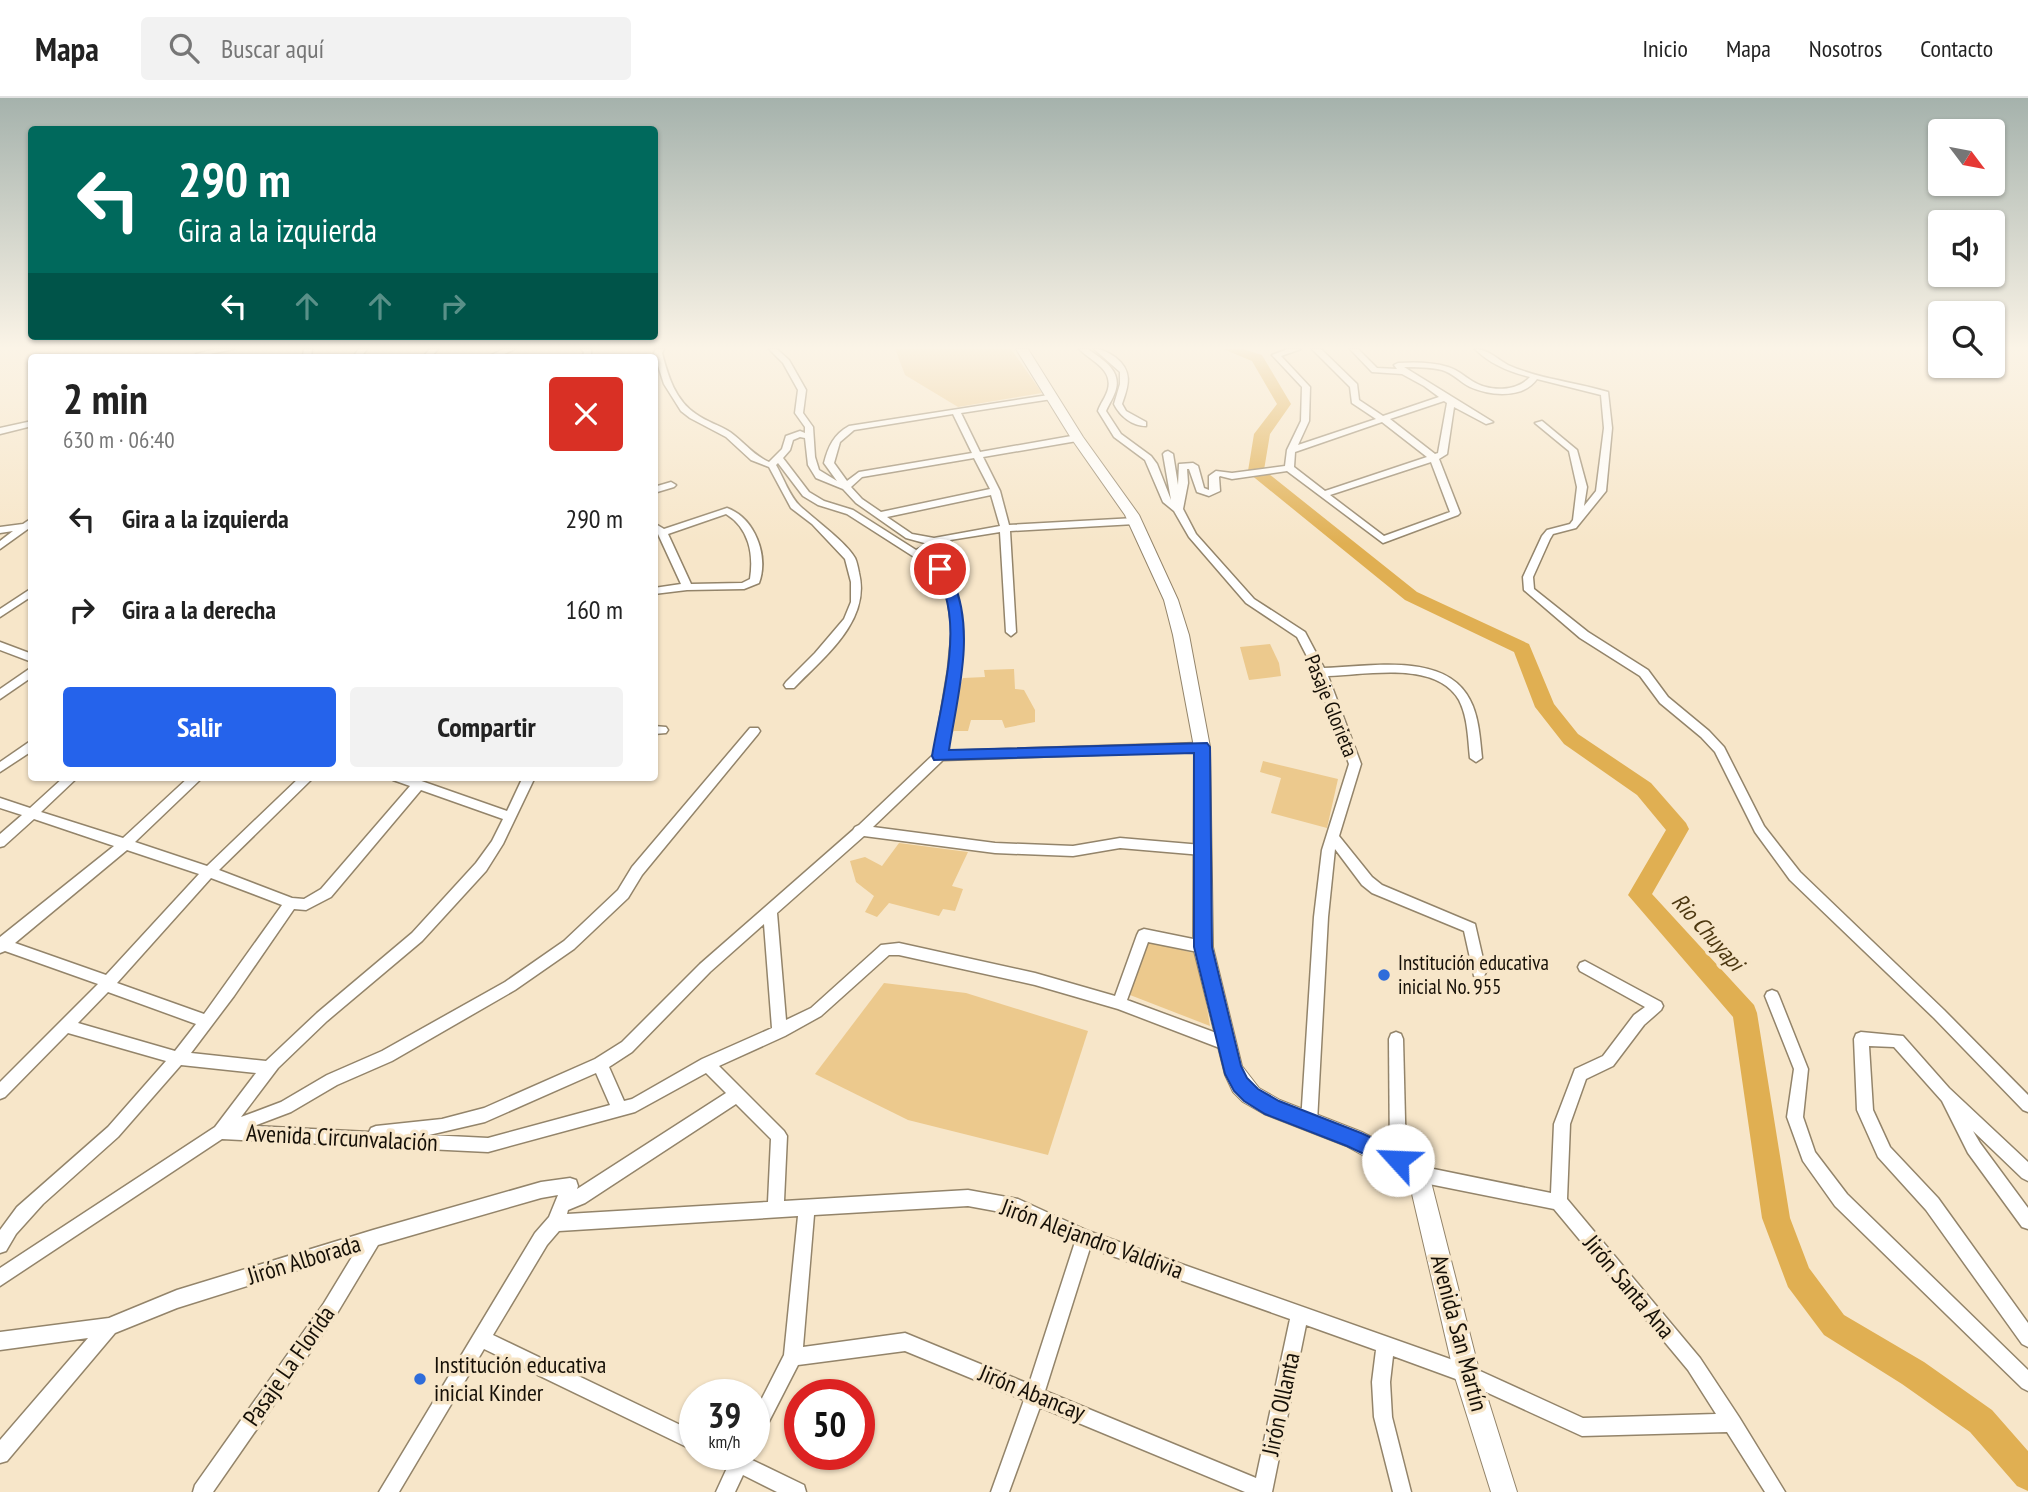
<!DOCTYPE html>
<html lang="es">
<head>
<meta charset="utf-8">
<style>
  :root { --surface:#fff; --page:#f2f2f2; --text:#222; --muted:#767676; --line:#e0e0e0; --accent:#2563eb }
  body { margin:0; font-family:"PT Sans Narrow",sans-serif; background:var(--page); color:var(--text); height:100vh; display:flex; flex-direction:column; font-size:26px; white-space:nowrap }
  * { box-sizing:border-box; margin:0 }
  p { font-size:23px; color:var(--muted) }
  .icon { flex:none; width:38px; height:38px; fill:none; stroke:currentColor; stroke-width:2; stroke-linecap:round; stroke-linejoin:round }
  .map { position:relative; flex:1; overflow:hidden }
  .side { position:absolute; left:28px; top:256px; width:630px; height:427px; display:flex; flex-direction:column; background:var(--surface); border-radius:7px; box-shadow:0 2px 5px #0004 }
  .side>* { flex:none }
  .guide { position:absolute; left:28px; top:28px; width:630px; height:214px; border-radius:7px; box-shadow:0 2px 5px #0004; background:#00695c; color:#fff; overflow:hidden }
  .needle { width:46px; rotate:122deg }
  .fabs { position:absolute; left:1928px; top:21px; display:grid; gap:14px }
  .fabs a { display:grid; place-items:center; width:77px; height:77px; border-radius:7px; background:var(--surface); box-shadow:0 2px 5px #0004; font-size:35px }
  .speed { position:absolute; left:679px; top:1281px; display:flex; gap:14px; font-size:35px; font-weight:700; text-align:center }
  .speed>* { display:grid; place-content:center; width:91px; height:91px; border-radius:50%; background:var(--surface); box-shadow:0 2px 5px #0004; line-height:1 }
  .speed small { font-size:18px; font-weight:400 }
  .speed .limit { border:10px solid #d22; background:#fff; color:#111 }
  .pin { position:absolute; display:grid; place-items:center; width:60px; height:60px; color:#fff; margin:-30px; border:4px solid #fff; border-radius:50%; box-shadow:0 2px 7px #0007 }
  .me { position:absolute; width:77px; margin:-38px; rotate:295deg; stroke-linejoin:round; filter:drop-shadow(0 0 5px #0008) }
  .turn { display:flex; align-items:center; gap:24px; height:147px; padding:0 35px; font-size:32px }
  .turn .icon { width:91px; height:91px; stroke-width:2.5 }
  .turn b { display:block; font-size:49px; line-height:60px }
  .lanes { display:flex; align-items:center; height:66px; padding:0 35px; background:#0003; justify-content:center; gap:35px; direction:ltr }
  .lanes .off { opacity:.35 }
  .round { display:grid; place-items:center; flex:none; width:74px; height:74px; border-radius:7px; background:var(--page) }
  .head { display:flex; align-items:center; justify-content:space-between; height:119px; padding:0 35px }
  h1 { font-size:42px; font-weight:600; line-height:52px }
  .button { display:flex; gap:14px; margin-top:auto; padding:14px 35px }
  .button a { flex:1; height:80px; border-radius:7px; background:var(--accent); color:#fff; font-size:28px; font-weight:600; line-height:80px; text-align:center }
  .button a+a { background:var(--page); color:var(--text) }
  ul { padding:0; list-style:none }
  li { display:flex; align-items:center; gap:21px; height:91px; padding:0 35px }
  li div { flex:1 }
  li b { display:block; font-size:26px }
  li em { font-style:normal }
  header { display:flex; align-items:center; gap:42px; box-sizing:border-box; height:98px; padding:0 35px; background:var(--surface); border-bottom:2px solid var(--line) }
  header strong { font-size:33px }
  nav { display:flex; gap:38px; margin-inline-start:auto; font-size:24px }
  .search { width:490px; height:63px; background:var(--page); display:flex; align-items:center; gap:18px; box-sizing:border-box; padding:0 24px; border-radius:7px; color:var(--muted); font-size:26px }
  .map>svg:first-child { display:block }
  .green { fill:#ecc98d }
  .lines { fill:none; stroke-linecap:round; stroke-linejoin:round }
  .river { fill:#e0af52; fill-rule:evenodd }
  .minor-casing { stroke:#93846a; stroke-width:3 }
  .secondary-casing { stroke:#93846a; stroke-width:2 }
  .minor { fill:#fff; fill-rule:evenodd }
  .secondary { fill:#fff; fill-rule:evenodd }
  .route { fill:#2563eb; stroke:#184099; stroke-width:2 }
  .poi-dot { fill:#2e6cda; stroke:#f7e6c9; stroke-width:2.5 }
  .labels { text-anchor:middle; stroke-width:7; stroke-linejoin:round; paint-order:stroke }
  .street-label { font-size:21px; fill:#161007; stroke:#f7e6c9 }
  .poi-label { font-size:21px; fill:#161007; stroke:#f7e6c9; text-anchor:start }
  .water-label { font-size:23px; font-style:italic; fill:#4d3811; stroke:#f7e6c9 }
  .near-street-label { font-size:24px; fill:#161007; stroke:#f7e6c9 }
  .near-poi-label { font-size:24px; fill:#161007; stroke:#f7e6c9; text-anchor:start }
</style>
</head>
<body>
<header>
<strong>Mapa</strong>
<div class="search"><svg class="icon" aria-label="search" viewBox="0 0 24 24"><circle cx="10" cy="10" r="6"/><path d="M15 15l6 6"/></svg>Buscar aquí</div>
<nav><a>Inicio</a><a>Mapa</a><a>Nosotros</a><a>Contacto</a></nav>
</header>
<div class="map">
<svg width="2028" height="1394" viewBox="0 0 2028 1394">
  <rect width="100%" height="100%" fill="#f7e6c9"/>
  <g class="green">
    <path d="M895,251H1011L1042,295L958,309L905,277Z"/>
    <path d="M1270,546L1279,565L1281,578L1249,582L1240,549Z"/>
    <path d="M1014,571L1015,591L1024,592L1035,612V624L1005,630L1002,622H971L968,633H954L947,641L951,609L963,580L985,579L984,572Z"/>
    <path d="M1263,663L1338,681L1327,730L1271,715L1281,680L1260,674Z"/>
    <path d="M899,745L968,754L952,788L963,791L955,813L943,811L939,818L889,805L877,819L865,814L874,798L856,784L850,763L865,759L882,768Z"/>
    <path d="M1148,844L1198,856L1210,928L1130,897Z"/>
    <path d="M884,885L966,895L1088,933L1048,1057L908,1022L815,976Z"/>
  </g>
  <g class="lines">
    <path class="river" d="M1223,251H1243L1262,257L1291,306L1270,336L1264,372L1417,494L1529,546L1554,606L1578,636L1651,685L1686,725L1689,731L1652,796L1754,907L1757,915L1790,1120L1809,1170L1844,1217L1924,1264L1992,1312L2028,1353V1393L2017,1388L1970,1334L1902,1286L1824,1237L1788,1189L1762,1120L1733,919L1628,797L1666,732L1637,697L1564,646L1535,609L1514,554L1405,502L1250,376L1248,373L1254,336L1277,306L1252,263Z"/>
    <g class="minor-casing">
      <g id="minor">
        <path d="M216,251H234L200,258L196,256Z"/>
        <path d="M304,251H312L311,259H303Z"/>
        <path d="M359,251H367L361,259H353Z"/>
        <path d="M430,251H438L431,259H423Z"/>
        <path d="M504,251H515L498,259H487Z"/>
        <path d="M581,251H591V259H583L584,254Z"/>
        <path d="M656,251H664L662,255C668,278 675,302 696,316C707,324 719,327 730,334C744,344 753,357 769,364L782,351L786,338L800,333L805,335V329L795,315L798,292L783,265L769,251H777L789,262L806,292L803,315L813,329L815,359L819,372L837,383L824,365C828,349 834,336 849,328L1055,296L1056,298L1052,301L961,315L980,354L1077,337L1081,340L1077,343L983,359L1000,393L1009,427L1135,420L1140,423L1135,426L1010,433L1016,534L1011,538L1006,534L1000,434L950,442L958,457L957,464L946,472C949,480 954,488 957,497C971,543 954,606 947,653L1202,645L1208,649L1202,653L943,662L873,729L995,745L1073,748L1120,740L1202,747L1207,748L1208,752L1207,756L1202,757L1120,750L1073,758L995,755L864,738L777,815L786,922L811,910L881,847L899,845L1035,875L1115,898L1137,837L1139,833L1144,831L1203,843L1208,845L1210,849L1208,853L1203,855L1148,844L1127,902L1230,940L1232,945L1230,950L1225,952L1118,911L1035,887L899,857H889L821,918L785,938L719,968L784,1033L787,1038L784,1103L968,1092L1018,1101L1088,1133L1467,1267L1583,1320L1716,1316L1688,1272L1554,1111L1419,1084L1413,1081L1411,1076L1413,1071L1419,1068L1551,1095L1554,1026L1575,971L1603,958L1634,917L1645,909L1580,873L1578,869L1580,865L1585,863L1661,904L1663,908L1661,912L1644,927L1613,968L1586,981L1570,1026L1567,1101L1700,1260L1739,1319L1785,1394H1765L1727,1334L1582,1338L1464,1284L1393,1258L1390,1284L1392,1319L1411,1394H1393L1374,1319L1372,1284L1376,1252L1306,1227L1272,1394H1245L1040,1309L1009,1394H991L1024,1302L905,1253L798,1267L760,1341L754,1344V1316L784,1257L798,1118L559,1133L547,1147L493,1237L695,1334V1353L484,1251L399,1394H379L535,1135L549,1119L558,1097L541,1100L378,1147L336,1217L213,1394H193L195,1387L324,1205L355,1154L177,1210L115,1235L7,1363L0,1365V1342L88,1240L0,1252V1234L109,1220L177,1192L373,1132L541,1084L570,1080L576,1082L578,1088L577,1091L726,995L706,975L635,1014L488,1054L222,1041L0,1188V1170L215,1029L256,975L181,967L118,1039L43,1106L16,1136L6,1153L0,1155V1132L17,1109L108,1029L166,963L68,935L5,999L0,1001V984L98,886L5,853L0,855V839L114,748L34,721L4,748L0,749V736L22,717L0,710V700L30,710L64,679H78L41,714L123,740L189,679H203L135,744L207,768L300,679H314L219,772L292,800L304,801L321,791L410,688L393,682L391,679H410L507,713L523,679H535L503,746L486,773L422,843L327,923L278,970L241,1019L281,1004L327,977L382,953L505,884L564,843L618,792L632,769L750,630H758L760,633L758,636L642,777L628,800L574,851L515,892L392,963L337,987L291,1014L254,1028L369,1034L371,1030L376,1028L442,1021L484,1010L595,961L622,944L700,866L853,732L855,729L859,727L934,656L948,572L952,531L947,497L936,473L847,416L818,407L803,398L778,365L776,367C783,379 790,399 800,408C814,421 846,444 855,460C857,464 858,470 859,475C871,523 824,559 794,590H786L784,587L786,584L815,555L844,521L851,504V484L845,461L812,426L791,410L769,369L751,362L726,339L690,320L681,313L664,286L654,255ZM953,316L972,355L859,374L847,383L834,365L840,344L854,332ZM800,339L805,340L808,367L816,380L843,391L856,405L906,440L928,446L916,452L853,412L824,403L809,394L783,360L790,352L793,342ZM974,360L990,391L881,414L862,401L851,389L862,379ZM991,397L1000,428L934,440L912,436L887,419ZM941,444L948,457L947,463L940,467L923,456L937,450L939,445ZM421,692L503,721L492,743L476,765L412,835L317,915L266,963L191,955L234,898L294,811L306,812L331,799ZM127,752L199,776L106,877L15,845ZM211,780L282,807L204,916L117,885ZM764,826L772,930L702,961L632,1001L624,1003L609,969L632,954L710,874ZM108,894L196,926L175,953L78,925ZM596,975L610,1007L488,1040L429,1037L485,1024ZM736,1006L771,1041L768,1104L567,1116L568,1112L585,1105ZM968,1108L1017,1117L1075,1144L1029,1286L905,1235L803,1249L814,1117ZM1090,1150L1290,1221L1256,1380L1045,1293Z"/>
        <path d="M1079,251H1088C1101,261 1121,271 1116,291C1114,299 1109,306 1106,313L1121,336L1151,358L1157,366L1171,402L1163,356L1165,354L1168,353L1173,356L1178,387L1179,366L1193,365L1198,368L1204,390L1209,392V378L1216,373L1232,375L1285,368L1287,352L1301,323L1302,289L1272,257L1288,251H1301L1281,258L1310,289L1309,323L1298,347L1376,321L1352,305L1350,289L1312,251H1321L1357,286L1359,302L1383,318L1439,299L1424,288L1402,276L1372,274L1350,251H1358L1377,270L1397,271L1394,267L1398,265C1415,264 1432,264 1448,269C1458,272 1464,278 1472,283C1489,294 1516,294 1530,279C1509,274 1490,266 1475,251C1488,251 1497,261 1508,267C1539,281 1575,284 1608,294L1612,330L1606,393L1576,430L1553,436L1550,441L1533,479L1534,491L1588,534L1648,572L1668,599L1709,633L1724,649L1764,728L1800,774L1944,912L2028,997V1014L2023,1012L1934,920L1790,782L1755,734L1715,654L1701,639L1660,605L1640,578L1580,540L1524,492L1523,479L1542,438L1547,432L1570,426L1573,422L1577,389L1569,353L1535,325L1542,323L1577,352L1587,389L1584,408L1596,393L1604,330L1601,297L1537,281C1523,301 1490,298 1470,289C1460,284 1453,275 1442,272C1430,269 1416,269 1404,269L1493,324L1486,326L1454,309L1447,356L1439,361L1460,415L1458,417L1383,445L1287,373L1232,381L1220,378L1219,379L1220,393L1209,398L1197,394L1189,371H1187L1188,385L1183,411L1196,436L1254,501L1305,534L1324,570C1368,569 1446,553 1470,602C1479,619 1480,641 1482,660L1476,664L1470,660C1468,642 1468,619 1459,602C1436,562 1366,577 1328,578L1361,666L1339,738L1372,779L1382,787L1475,826L1486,874L1484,878L1479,880L1474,878L1464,833L1372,795L1362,787L1335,751L1328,819L1317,1024L1314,1029L1309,1031L1304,1029L1301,1024L1314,819L1322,752L1349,666L1315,574L1297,539L1246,505L1189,439L1174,413L1163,404L1145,362L1114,339L1098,313C1100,306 1106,299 1108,291C1113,271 1091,263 1079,251ZM1444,303L1447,305L1438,355L1435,356L1390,321ZM1382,324L1427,359L1325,393L1294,369L1295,354ZM1431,364L1450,414L1384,438L1330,397Z"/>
        <path d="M1094,251C1103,251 1107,254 1115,259C1133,273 1129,287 1122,306L1126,313L1146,324V328C1132,328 1120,318 1114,306L1120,286V274Z"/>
        <path d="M32,323V328L0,336V330Z"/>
        <path d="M671,384L676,387L674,389L654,395V389Z"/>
        <path d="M727,410C755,420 769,458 759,485L744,491L687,492L654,496V490L681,486L658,436L654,434V425L664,431ZM726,416C749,430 754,456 750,481L742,485L691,486L668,436Z"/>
        <path d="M32,420V428L0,451V443L13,433L0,435V429L23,426Z"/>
        <path d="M32,490V498L0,519V511Z"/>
        <path d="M0,544L32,556V564L0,552Z"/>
        <path d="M32,569V579L0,601V591Z"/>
        <path d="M654,628L666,629L668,632L666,635L654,636Z"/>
        <path d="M32,642V653L0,674V664Z"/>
        <path d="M1772,892L1777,894L1779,898L1808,971L1803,1019L1815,1054L1847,1096L2028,1272V1293L2022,1290L1835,1108L1803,1063L1787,1019L1794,971L1765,898L1767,894Z"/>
        <path d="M1396,934L1401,936L1403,941L1406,1062L1404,1067L1398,1070L1392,1067L1390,1062L1389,941L1391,936Z"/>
        <path d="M1861,934L1903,938L1949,990L2028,1064V1083L2022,1080L1973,1033L1980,1045L2028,1110V1131L2022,1129L1968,1055L1942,1003L1894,949L1869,948L1873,1012L1890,1049L1938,1100L2028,1225V1249L2022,1246L1926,1112L1878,1059L1857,1012L1854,941L1856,936Z"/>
        <path d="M710,1356H752L750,1361L804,1387L806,1394H777L743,1377L735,1394H716L727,1370L712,1363Z"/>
      </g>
    </g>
    <g class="secondary-casing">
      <path id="secondary" d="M1016,251H1028L1083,339L1139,417L1178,502L1189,537L1210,649L1213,849L1242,968L1259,990L1280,1002L1362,1034L1427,1068L1480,1276L1517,1394H1491L1454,1276L1409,1083L1346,1048L1264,1016L1243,1004L1233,994L1225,977L1193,849L1194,649L1173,537L1164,502L1125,417L1071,340Z"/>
    </g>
    <use href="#minor" class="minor"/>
    <use href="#secondary" class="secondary"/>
  </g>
  <linearGradient id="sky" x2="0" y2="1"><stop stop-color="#a5b2ac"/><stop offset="0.56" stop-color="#fbf4e7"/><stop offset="1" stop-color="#fbf4e7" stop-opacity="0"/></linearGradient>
  <rect width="2028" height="446" fill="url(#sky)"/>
  <path class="route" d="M940,466C948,469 949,476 953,483C976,534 957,599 949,652L1207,645L1210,649L1212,849L1241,968L1247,980L1258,991L1279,1003L1361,1035L1405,1055L1408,1062L1405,1069L1398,1072L1347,1048L1265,1016L1244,1003L1234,993L1225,976L1194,849V655L934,662L932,658C940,610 960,542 945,496C942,487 937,479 934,471Z"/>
  <g class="poi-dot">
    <circle cx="1384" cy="877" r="7"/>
    <circle cx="420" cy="1281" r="7"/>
  </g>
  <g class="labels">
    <g class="street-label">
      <text transform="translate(1331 608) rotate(68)" y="7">Pasaje Glorieta</text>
    </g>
    <g class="poi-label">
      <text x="1398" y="872">Institución educativa<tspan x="1398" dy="24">inicial No. 955</tspan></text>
    </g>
    <g class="water-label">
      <text transform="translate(1708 834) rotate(48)" y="8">Rio Chuyapi</text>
    </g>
    <g class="near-street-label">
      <text transform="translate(342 1040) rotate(3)" y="8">Avenida Circunvalación</text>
      <text transform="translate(1092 1141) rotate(20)" y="8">Jirón Alejandro Valdivia</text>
      <text transform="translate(304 1162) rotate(-17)" y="8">Jirón Alborada</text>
      <text transform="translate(1629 1189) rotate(50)" y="8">Jirón Santa Ana</text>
      <text transform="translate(1459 1235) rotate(75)" y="8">Avenida San Martín</text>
      <text transform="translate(289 1268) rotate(-55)" y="8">Pasaje La Florida</text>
      <text transform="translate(1032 1295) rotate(22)" y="8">Jirón Abancay</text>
      <text transform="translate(1281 1306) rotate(-78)" y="8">Jirón Ollanta</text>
    </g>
    <g class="near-poi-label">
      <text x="434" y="1275">Institución educativa<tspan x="434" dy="28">inicial Kinder</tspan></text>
    </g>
  </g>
</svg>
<div class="fabs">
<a><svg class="needle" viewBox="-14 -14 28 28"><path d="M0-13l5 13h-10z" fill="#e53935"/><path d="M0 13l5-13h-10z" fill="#767676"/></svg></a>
<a><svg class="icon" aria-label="sound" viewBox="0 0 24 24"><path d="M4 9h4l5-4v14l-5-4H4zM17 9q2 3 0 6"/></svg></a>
<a><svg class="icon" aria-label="search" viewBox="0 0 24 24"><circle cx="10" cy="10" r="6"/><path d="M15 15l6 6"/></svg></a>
</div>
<div class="speed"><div>39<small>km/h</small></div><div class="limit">50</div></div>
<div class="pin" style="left:940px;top:471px;background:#d93025"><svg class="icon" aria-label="arrive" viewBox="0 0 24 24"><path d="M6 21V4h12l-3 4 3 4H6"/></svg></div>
<svg class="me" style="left:1398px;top:1062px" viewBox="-20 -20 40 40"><circle r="19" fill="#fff"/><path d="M0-13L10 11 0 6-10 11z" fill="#2563eb"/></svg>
<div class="guide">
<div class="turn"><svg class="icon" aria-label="left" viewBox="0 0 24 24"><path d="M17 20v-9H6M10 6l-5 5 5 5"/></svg><div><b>290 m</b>Gira a la izquierda</div></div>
<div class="lanes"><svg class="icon" aria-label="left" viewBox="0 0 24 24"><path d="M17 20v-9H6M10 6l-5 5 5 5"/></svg><svg class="icon off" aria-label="ahead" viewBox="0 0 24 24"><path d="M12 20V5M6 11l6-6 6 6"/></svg><svg class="icon off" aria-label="ahead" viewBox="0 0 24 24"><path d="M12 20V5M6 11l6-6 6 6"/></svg><svg class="icon off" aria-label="right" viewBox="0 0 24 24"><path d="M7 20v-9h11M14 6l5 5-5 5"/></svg></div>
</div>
<section class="side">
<div class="head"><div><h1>2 min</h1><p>630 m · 06:40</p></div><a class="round" style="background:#d93025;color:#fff"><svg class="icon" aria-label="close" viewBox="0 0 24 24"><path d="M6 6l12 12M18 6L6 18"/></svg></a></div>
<ul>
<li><svg class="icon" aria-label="left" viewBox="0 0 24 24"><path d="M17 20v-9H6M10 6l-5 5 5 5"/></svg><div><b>Gira a la izquierda</b></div><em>290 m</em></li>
<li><svg class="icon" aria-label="right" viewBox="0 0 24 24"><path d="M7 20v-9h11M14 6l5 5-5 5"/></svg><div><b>Gira a la derecha</b></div><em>160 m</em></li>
</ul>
<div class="button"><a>Salir</a><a>Compartir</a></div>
</section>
</div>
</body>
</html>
